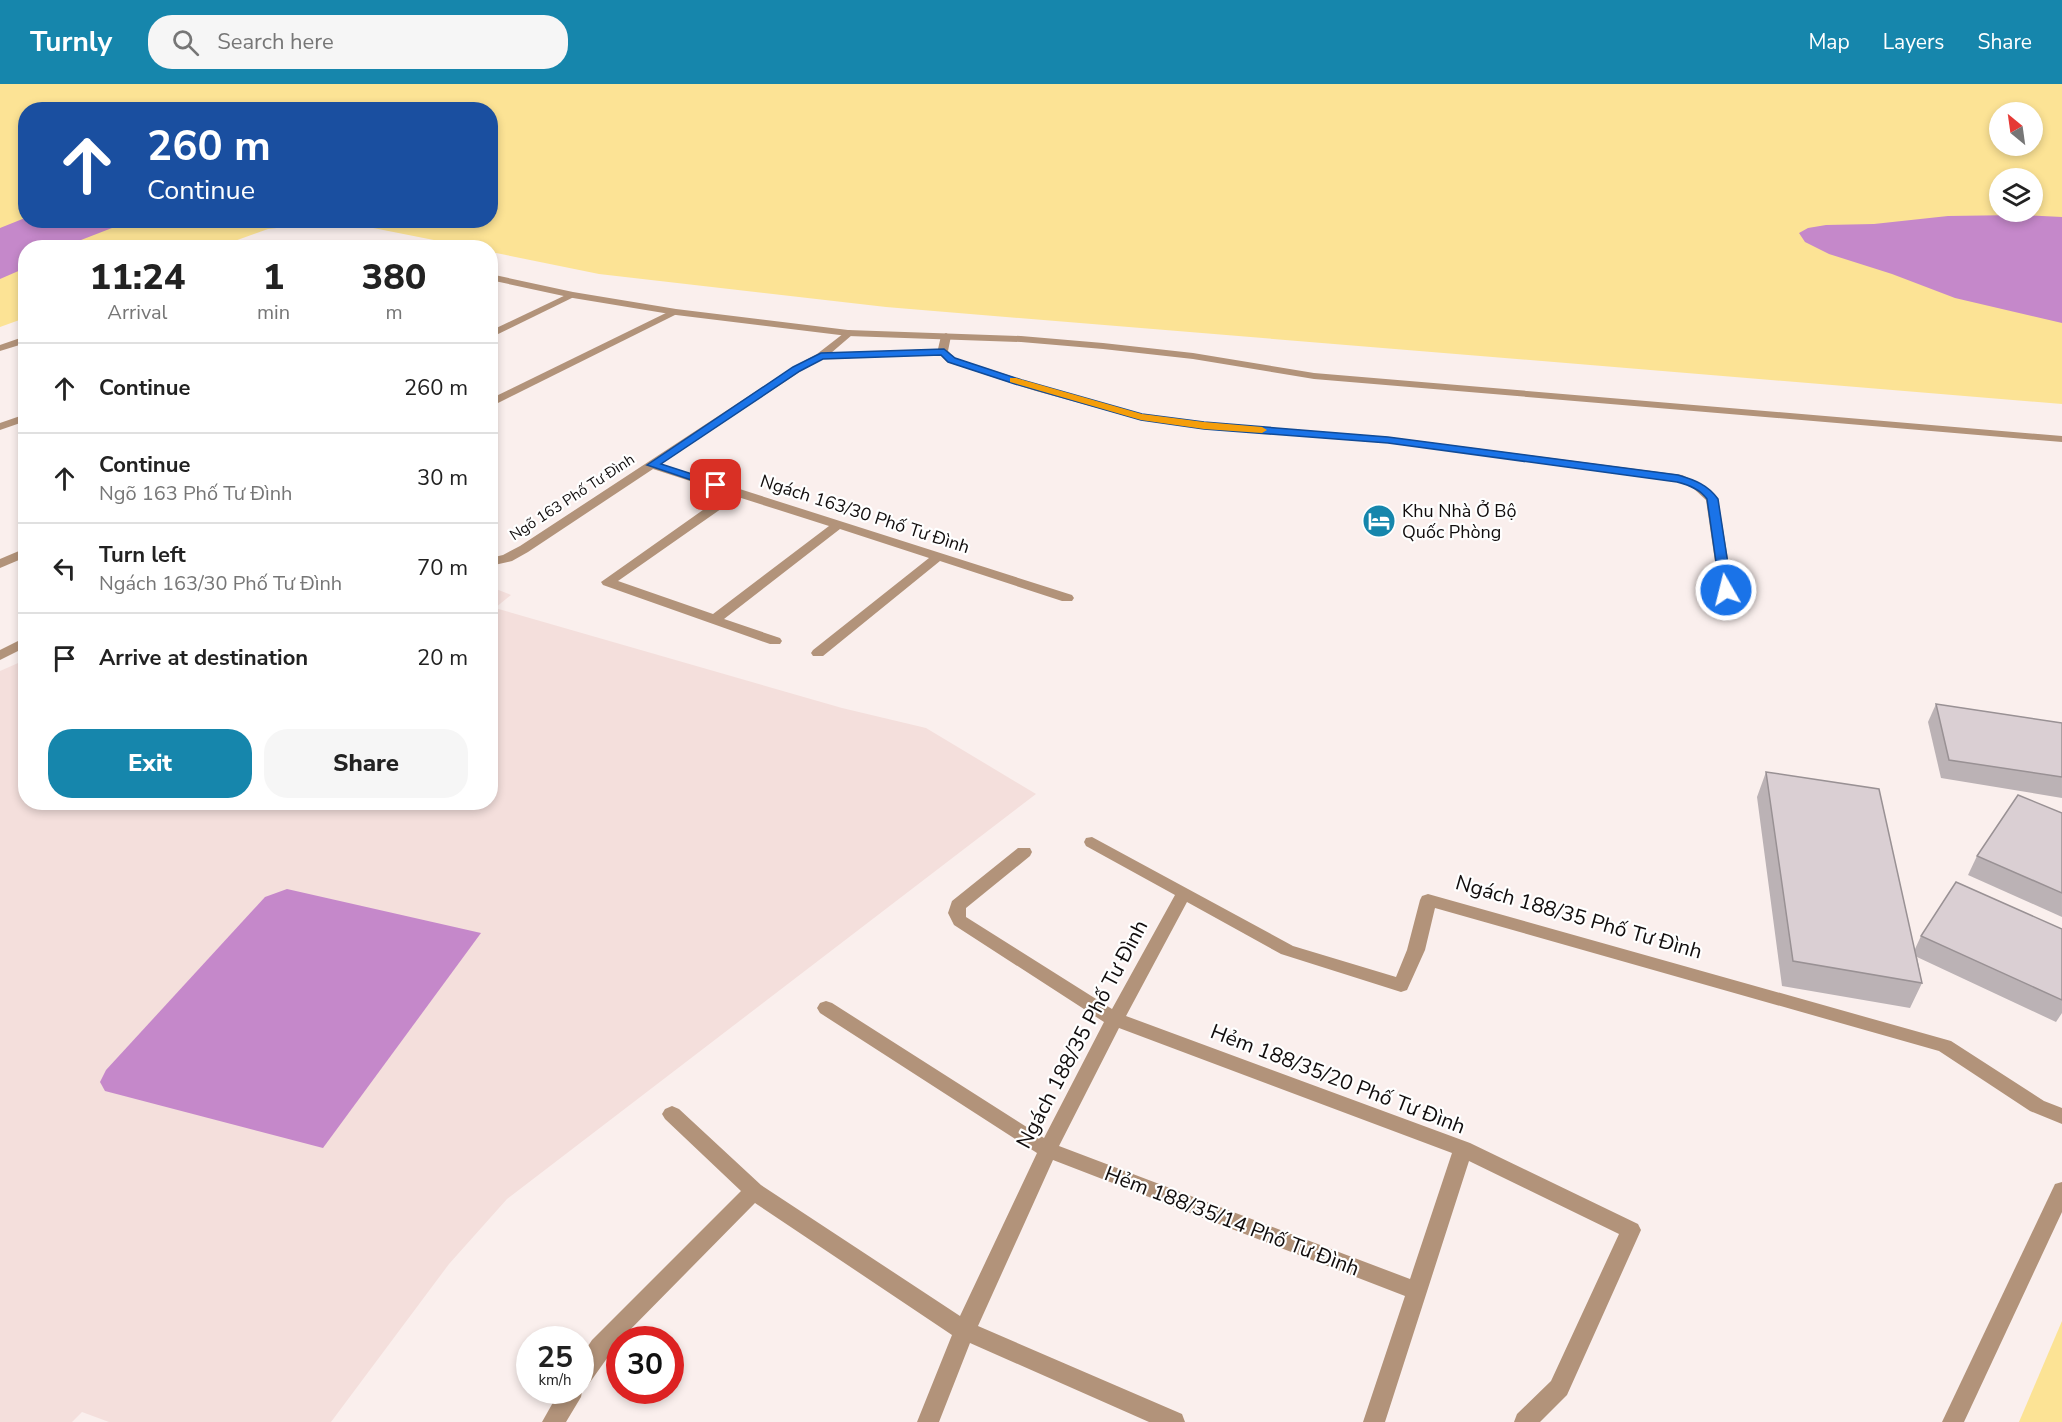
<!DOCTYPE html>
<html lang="en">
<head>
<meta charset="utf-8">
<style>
  :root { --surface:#fff; --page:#f6f6f6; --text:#222; --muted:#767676; --line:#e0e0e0; --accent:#1686ac }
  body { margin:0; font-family:"Nunito Sans",sans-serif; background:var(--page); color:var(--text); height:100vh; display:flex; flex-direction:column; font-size:22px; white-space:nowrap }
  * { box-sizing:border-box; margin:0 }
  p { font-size:20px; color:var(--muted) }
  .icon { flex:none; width:33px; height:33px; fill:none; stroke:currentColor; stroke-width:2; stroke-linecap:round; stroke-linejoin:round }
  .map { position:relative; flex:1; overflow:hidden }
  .sheet { position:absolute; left:18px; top:156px; width:480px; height:570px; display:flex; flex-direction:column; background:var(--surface); border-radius:24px; box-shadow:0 3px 9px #0003 }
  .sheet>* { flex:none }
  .guide { position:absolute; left:18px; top:18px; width:480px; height:126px; border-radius:24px; box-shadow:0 3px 9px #0003; background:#1a4fa0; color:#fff; overflow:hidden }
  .needle { width:39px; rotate:331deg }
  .buttons { position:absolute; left:1989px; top:18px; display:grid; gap:12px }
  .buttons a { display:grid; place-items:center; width:54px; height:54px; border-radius:50%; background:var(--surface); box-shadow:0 3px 9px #0003; font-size:30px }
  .speed { position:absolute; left:516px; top:1242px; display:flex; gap:12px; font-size:30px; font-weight:700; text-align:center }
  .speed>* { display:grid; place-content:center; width:78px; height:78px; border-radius:50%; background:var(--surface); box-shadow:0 3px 9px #0003; line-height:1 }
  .speed small { font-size:15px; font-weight:400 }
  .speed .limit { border:9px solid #d22; background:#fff; color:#111 }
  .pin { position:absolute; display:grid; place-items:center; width:51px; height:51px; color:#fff; margin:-26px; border-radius:12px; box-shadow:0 3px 9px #0006 }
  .me { position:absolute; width:66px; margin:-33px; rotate:352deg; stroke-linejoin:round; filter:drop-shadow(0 0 4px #0008) }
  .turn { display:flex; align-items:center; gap:21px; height:126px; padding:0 30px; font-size:27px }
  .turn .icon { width:78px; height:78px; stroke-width:2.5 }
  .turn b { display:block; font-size:42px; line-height:51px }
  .eta { display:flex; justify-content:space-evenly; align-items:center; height:102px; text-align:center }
  .eta b { font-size:36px; font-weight:800; line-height:42px }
  .primary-button { display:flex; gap:12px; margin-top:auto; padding:12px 30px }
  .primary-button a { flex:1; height:69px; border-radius:24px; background:var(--accent); color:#fff; font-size:24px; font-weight:800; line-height:69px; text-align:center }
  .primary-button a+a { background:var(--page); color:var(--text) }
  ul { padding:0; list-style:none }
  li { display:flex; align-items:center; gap:18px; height:90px; padding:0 30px; border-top:2px solid var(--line) }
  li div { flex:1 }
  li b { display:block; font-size:22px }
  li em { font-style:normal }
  header { display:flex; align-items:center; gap:36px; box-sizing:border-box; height:84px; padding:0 30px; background:var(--accent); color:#fff }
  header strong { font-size:28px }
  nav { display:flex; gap:33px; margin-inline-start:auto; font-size:21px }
  .search { width:420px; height:54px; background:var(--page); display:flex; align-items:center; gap:15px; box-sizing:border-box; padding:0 21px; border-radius:24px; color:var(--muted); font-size:22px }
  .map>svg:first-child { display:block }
  .built { fill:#f4dfdc }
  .green { fill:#fce395; fill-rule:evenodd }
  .water { fill:#c588ca }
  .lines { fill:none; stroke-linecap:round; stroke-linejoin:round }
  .minor { fill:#b2937a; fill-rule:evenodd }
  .tertiary { fill:#b2937a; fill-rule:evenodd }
  .wall { fill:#bbb2b5 }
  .building { fill:#dacfd3; stroke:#999194; stroke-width:1.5 }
  .route { fill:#1a73e8; stroke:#114b97; stroke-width:1.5 }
  .slow { fill:#f59e0b }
  .labels { text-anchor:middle; stroke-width:4.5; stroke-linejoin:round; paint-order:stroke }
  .far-street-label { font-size:15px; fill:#110d0d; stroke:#fff }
  .poi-label { font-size:18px; fill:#110d0d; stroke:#fff; text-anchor:start }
  .street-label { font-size:18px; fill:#110d0d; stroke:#fff }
  .near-street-label { font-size:21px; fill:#110d0d; stroke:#fff }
</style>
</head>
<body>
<header>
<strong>Turnly</strong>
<div class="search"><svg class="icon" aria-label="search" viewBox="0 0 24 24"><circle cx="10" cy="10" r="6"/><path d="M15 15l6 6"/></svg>Search here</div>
<nav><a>Map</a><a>Layers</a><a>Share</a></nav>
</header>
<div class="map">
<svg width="2062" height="1338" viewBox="0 0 2062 1338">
  <rect width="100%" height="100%" fill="#faefed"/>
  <path class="built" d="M491,503L511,511L495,524L842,624L926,644L1036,710L507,1115L449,1180L331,1338H109L82,1328L72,1338H0V587L25,576L26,718H490Z"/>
  <g class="green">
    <path d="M0,0H2062V320L886,223L599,190L491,168L490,164L469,163L338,137L268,145L218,163L26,164L25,234L0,243ZM26,26H490V136H26ZM2000,28H2032V62H2000ZM2000,94H2032V128H2000Z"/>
    <path d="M2062,1237V1338H2019Z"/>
  </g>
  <g class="water">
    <path d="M2019,131L2062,133V239L1955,214L1892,190L1829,170L1805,158L1799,149L1808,144L1826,141L1874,140L1948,132Z"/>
    <path d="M25,134L26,136L130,137L63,163L26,164L23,185L0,195V144Z"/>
    <path d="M287,805L481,849L323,1064L105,1007L100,998L106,986L265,813Z"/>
  </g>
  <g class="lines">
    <g class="minor">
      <path d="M570,209L578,211L490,254V247Z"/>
      <path d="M672,226L681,228L490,323V315Z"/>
      <path d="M848,246L852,247V251L831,269L938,265L941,252L946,249L951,252L948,267L955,274L1044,303L1142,330L1204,338L1388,353L1682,391L1705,402L1718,415L1733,505L1726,509L1719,505L1706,416L1693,404L1676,397L1388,359L1204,344L1141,336L1036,307L947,278L940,271L823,275L801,287L661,380L1072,511L1074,514L1072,517H1062L940,477L823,572H813L811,569L813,566L929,474L840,445L724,535L780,554L782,557L780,560H770L603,501L601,498L727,409L653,385L528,468L512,477L490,482V474L503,471L520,462L793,283L817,270ZM738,413L829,442L713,530L618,497Z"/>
      <path d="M26,330V337L0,346V339Z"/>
      <path d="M26,464V473L0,484V475Z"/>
      <path d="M26,553V563L0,576V566Z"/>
      <path d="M1092,753L1293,862L1396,893L1407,866L1420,816L1422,812L1428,810L1951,957L2044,1017L2062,1024V1040L2030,1027L1939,967L1435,824L1425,866L1407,906L1401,908L1281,870L1187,818L1126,932L1470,1059L1638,1140L1641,1146L1567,1311L1540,1338H1514L1517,1330L1551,1297L1619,1150L1469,1077L1385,1338H1363L1405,1212L1053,1076L978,1242L1182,1330L1185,1338H1149L970,1259L939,1338H917L952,1251L755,1119L620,1256L588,1301L583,1303L581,1313L566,1338H542L560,1306H580V1274L592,1256L741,1107L665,1035L662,1030L665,1025L672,1022L679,1025L761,1101L960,1232L1037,1069L820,929L817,924L820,919L826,917L832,919L1044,1054L1104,938L954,841L948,829L952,817L1018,764H1030L1032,768L1030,772L966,824V833L1112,925L1175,811L1086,762L1084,758L1086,754ZM1119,944L1452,1069L1410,1195L1059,1062Z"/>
      <path d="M2062,1098V1128L1964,1338H1942L2055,1100Z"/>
    </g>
    <g class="tertiary">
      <path d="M490,190L573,208L676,225L848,246L1021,252L1103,259L1193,269L1314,289L2062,352V358L1314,295L1193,275L1103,265L1021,258L848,252L676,231L573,214L490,196Z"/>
      <path d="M26,252V259L0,267V261Z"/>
    </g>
  </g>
  <g class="wall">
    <path d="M1936,620L2062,639V714L1941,694L1928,638Z"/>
    <path d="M1766,688L1915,865L1921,852L2062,845V929L2056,938L1917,873L1922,899L1910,924L1782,902L1757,713Z"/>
    <path d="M2062,729V833L1968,791L1977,772Z"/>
  </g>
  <g class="building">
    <path d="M1936,620L2062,639V693L1949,676Z"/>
    <path d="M1766,688L1879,705L1922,899L1793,877Z"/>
    <path d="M2018,711L2062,729V809L1977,772Z"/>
    <path d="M1956,798L2062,845V916L1921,852Z"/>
  </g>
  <path class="route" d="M944,265L955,274L1022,296L1142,330L1204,338L1388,353L1678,391C1695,396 1708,401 1718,415L1732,506L1726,509L1720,506L1707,415C1700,405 1689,401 1677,398L1388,359L1204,345L1141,336L1015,300L948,278L941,271L823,275L800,287L661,380L720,399V403H712L647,381L793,283L821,269Z"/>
  <path class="slow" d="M1010,294H1016L1142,330L1204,338L1262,343L1267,346L1262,349L1204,345L1141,336L1010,298Z"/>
  <defs>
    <g id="hotel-disc" transform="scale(1.725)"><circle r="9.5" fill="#1686ac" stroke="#fff"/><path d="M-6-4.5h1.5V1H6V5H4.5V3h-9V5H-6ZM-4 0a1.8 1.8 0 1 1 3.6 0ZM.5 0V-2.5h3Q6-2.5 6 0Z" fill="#fff"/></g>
  </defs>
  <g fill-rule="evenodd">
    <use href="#hotel-disc" x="1379" y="437"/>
  </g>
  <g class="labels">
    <g class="far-street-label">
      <text transform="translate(572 413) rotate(-33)" y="5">Ngõ 163 Phố Tư Đình</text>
    </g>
    <g class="poi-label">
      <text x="1402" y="433">Khu Nhà Ở Bộ<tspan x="1402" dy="21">Quốc Phòng</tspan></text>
    </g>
    <g class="street-label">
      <text transform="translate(865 430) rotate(18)" y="6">Ngách 163/30 Phố Tư Đình</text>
    </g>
    <g class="near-street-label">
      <text transform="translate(1579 833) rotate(16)" y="7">Ngách 188/35 Phố Tư Đình</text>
      <text transform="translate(1082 950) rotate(-62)" y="7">Ngách 188/35 Phố Tư Đình</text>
      <text transform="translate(1338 995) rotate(21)" y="7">Hẻm 188/35/20 Phố Tư Đình</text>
      <text transform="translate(1232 1137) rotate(21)" y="7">Hẻm 188/35/14 Phố Tư Đình</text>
    </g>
  </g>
</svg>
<div class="buttons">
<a><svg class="needle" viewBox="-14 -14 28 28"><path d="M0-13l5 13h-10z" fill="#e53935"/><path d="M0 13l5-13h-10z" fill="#767676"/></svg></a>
<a><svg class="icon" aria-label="layers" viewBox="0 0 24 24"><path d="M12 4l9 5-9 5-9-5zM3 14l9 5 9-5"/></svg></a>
</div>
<div class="speed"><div>25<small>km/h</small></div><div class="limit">30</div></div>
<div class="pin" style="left:716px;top:401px;background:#d93025"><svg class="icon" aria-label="arrive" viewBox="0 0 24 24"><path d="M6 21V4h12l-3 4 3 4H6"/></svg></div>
<svg class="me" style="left:1726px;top:506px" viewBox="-20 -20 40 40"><circle r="17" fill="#1a73e8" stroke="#fff" stroke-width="3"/><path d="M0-11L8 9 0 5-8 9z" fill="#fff"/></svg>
<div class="guide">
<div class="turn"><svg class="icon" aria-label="ahead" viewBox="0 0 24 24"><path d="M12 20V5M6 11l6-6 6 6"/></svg><div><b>260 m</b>Continue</div></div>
</div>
<section class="sheet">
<div class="eta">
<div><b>11:24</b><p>Arrival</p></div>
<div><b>1</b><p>min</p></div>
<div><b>380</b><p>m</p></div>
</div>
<ul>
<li><svg class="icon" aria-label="ahead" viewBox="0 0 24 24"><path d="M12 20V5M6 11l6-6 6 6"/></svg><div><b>Continue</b></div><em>260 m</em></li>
<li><svg class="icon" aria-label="ahead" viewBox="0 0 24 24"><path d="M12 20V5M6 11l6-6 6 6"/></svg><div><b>Continue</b><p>Ngõ 163 Phố Tư Đình</p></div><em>30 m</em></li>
<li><svg class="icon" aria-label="left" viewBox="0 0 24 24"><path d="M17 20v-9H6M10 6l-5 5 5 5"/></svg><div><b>Turn left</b><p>Ngách 163/30 Phố Tư Đình</p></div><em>70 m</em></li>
<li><svg class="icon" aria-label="arrive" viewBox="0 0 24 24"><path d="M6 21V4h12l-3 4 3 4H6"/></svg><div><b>Arrive at destination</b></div><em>20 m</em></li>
</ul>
<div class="primary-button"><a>Exit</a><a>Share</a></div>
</section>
</div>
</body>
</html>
